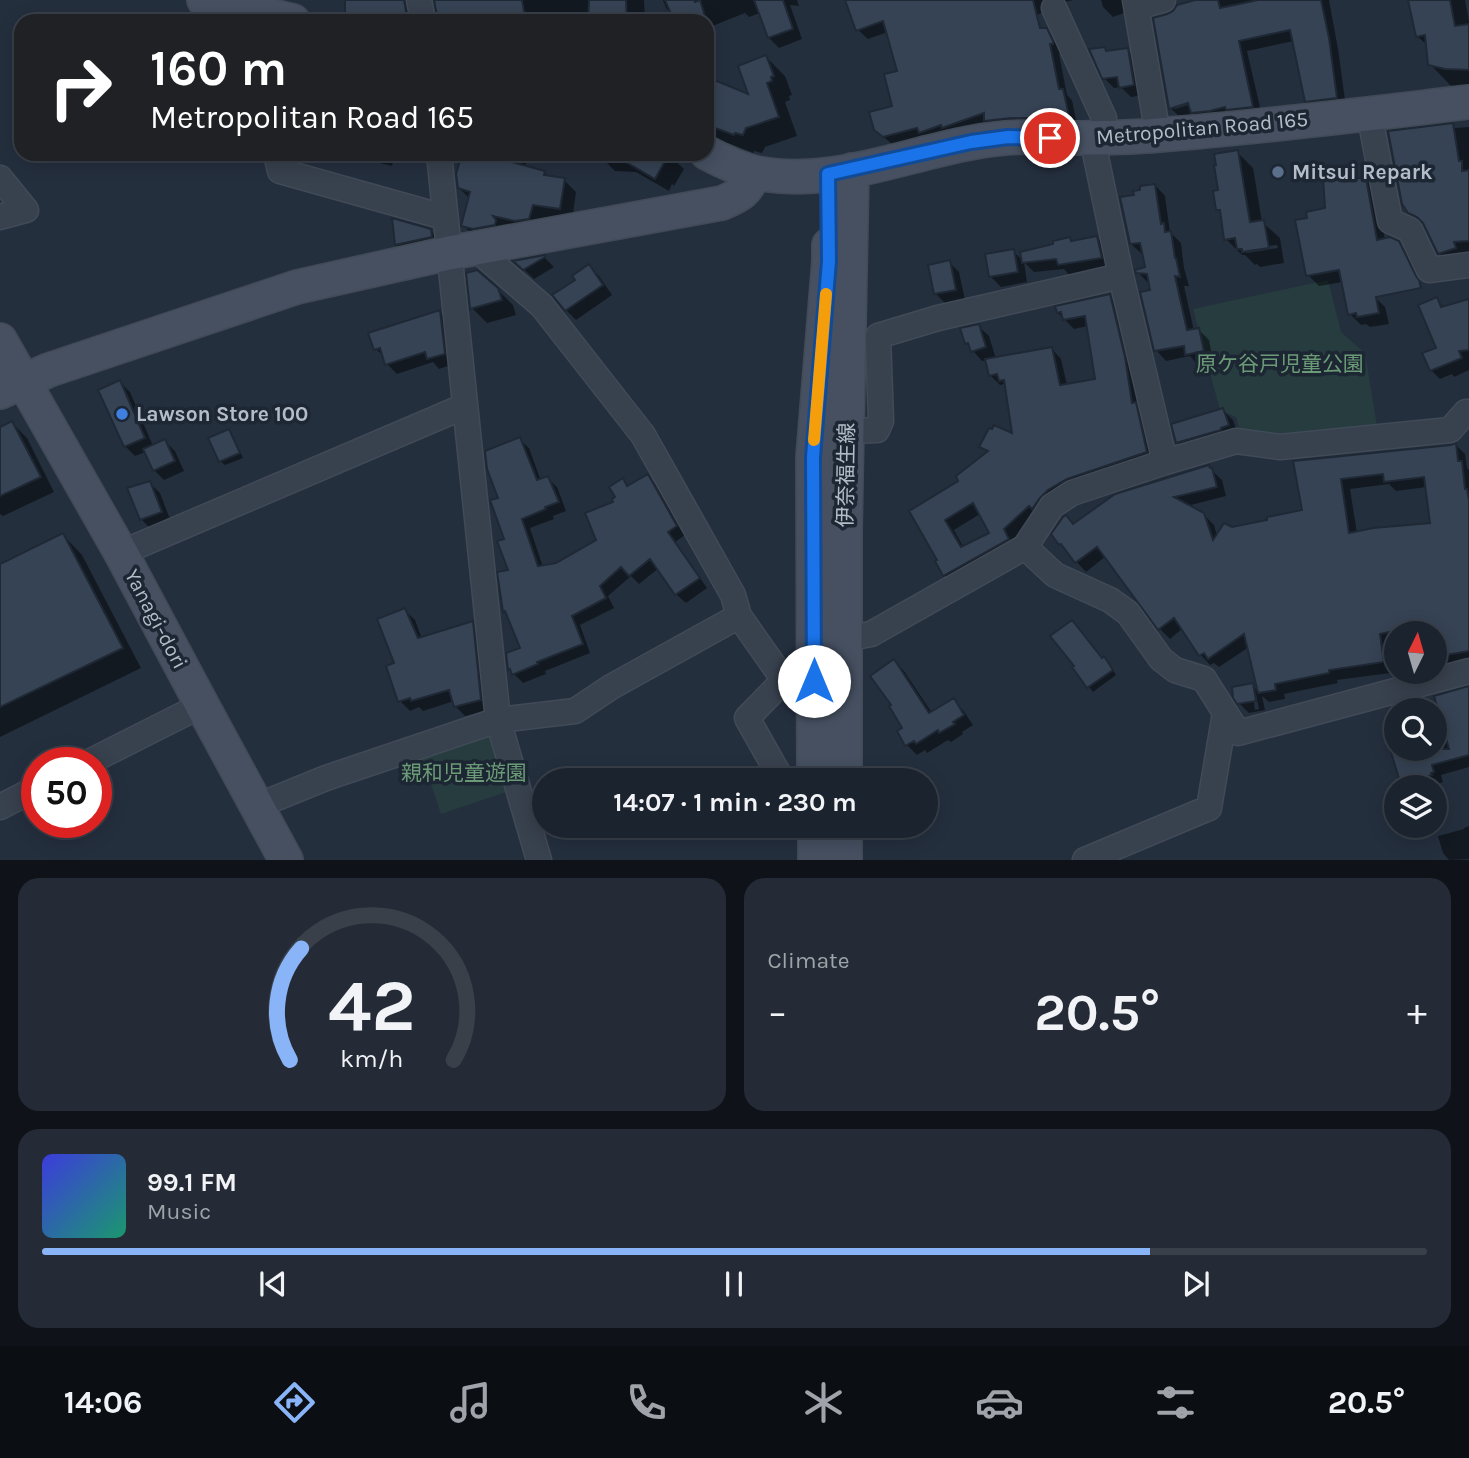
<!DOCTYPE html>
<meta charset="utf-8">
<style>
:root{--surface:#1b232e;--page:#242b36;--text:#f1f3f6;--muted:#a0a4aa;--line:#39404a;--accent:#8ab4f8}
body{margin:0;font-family:Karla,"Noto Sans JP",sans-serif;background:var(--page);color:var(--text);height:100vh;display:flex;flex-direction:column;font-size:26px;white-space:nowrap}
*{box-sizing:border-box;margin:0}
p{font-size:23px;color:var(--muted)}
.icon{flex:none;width:38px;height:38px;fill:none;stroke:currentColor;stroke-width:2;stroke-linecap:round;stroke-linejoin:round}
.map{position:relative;height:860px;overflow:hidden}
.details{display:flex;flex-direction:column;gap:18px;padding:18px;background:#0f1319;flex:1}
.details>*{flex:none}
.guide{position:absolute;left:14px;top:14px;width:700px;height:147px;border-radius:21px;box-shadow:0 4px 18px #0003,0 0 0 2px var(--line);background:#202124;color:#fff;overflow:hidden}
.needle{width:46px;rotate:5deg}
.buttons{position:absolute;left:1384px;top:621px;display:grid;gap:14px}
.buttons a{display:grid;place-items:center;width:63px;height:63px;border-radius:50%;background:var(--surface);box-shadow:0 4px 18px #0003,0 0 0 2px var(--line);font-size:35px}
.speed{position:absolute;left:21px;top:747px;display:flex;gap:14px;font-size:35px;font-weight:700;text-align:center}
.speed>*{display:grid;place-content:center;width:91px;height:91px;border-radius:50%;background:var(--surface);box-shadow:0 4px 18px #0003,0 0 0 2px var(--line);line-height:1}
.speed .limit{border:10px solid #d22;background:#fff;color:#111}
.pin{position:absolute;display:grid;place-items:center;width:60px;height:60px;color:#fff;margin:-30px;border:4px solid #fff;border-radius:50%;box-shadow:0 2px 7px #0007}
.me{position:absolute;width:77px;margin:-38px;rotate:0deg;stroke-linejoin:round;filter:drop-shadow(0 0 5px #0008)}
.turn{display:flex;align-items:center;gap:24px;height:147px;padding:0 21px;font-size:32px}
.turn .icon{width:91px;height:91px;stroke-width:2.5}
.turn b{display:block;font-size:49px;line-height:60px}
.big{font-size:52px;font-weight:700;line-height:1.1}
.details .card{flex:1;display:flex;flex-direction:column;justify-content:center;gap:10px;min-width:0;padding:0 24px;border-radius:21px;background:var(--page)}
.details .dial{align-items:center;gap:0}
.dial svg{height:182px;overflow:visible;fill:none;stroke:var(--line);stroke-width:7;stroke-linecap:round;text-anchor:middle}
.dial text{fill:var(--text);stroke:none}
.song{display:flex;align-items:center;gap:21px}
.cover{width:84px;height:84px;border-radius:10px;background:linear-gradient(135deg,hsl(240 70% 55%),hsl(160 70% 35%))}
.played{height:7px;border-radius:4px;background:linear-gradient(90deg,var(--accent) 80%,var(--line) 80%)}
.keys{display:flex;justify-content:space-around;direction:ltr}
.heat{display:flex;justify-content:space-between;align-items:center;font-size:38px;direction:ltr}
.details .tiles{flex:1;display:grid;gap:18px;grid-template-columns:1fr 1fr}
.card:last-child{grid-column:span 2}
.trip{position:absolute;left:532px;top:768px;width:406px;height:70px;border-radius:35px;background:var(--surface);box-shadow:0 4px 18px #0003,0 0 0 2px var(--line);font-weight:700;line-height:70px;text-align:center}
.dock{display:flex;height:112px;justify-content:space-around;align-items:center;background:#0b0e12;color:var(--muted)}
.dock .icon{width:49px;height:49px}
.dock .on{color:var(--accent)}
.dock b{font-size:32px;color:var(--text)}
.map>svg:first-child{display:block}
.green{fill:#263c3f}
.shadow{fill:#0007;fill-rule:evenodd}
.building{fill:#364354;stroke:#1f2835;stroke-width:2;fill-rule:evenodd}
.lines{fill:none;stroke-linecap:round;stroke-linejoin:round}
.street-casing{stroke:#414a57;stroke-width:27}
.secondary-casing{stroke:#414a57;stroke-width:36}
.street{stroke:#38414e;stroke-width:24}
.secondary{stroke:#465061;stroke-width:33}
.route-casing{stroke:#114b97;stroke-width:18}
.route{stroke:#1a73e8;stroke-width:12}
.slow{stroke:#f59e0b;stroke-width:12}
.service-dot{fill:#5c6f8a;stroke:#1d2633;stroke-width:2.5}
.shop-dot{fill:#3f7fe0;stroke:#1d2633;stroke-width:2.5}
.labels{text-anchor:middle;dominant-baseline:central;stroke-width:7;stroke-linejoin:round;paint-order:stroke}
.street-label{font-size:21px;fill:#b4bcc9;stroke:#1d2633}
.poi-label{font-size:21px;font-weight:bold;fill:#b4bcc9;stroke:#1d2633;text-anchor:start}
.park-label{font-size:21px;fill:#6b9a76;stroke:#1d2633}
</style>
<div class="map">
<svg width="1469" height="860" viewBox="0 0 1469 860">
<rect width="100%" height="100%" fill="#242f3e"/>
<path class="green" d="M1328,280l13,52 24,21 12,73 -110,14 -26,-6 -5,-17 -16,-7 -27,-101z
M490,734l16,58 -65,22 -20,-59z"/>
<path class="shadow" d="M346,0h59l9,9 2,12h-68z
M436,0h208l1,21h-206z
M663,0h134l2,6 -9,-1 12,34 -23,9 -10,-10 -9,-25 -11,4 -4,-4 -35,14 1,4 -4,2v-12h-31l-2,-5 -8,-8z
M854,0h220l-15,3 -7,6 -72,28 66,-8 10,10 6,14 -3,1 8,41 5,5 5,25 -183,21 -18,-16 18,-22 5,-35 -11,-41 -20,7 -10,-9z
M1101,0h33l-8,15 -2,-2 -11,4 -10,-10z
M1199,0h130l9,49 8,58 -30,4 -9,-10 -13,-60 -47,10 15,65 -60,6 -8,-9 -14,4 -10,-9zM1196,99l1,3 -22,7v-4z
M1410,0h55l4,21v67l-19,-3 -20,-21 -2,-18 -11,-10z
M1105,49l4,4 18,-3 10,10 6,35 -12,2 -10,-10 -7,1 -10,-10z
M766,57l19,19 7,19 -3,1 1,4 -5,2 12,34 -32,11 -3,6 -8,-2v2l-47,-18v-51l44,13z
M1452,125l3,3 14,-1v125l-6,1 3,6 -16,5 -11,-11 -13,-27 -5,-3 -12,-11z
M1237,152l16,16 9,54 18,16 4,25 -24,4 -3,-3 -2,1 -10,-10h-3l-16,-16 -4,-25 -4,-5 2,-17zM1277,245l1,3 -31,5 -3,-4z
M361,154h34l-3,12 -25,-6z
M456,154h73l-4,13 19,5 5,5 15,3 12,12 -4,29 -27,-4 -3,14 -66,7 -13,-13 7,-26 -11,-11 2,-24 -5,-4z
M602,154h65l17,15 -10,17 -2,-2 -3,7 -33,-19 -21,-1 -13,-13z
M1366,179l11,12 8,49 13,3 12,12 10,21 -45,16 1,6 9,9 4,17 -19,3 -4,-3 -5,1 -11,-11 -7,-32 -24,4 -11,-11 1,-56 18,-9z
M1155,185l10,11 5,36 11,11 3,25 5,18h-5l10,45 5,-1 10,10 4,21 -16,3 -7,-8 -24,5 -10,-11 -6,-67h-2l-11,-12 10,-3 -3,-14h-2l-11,-10 5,-48z
M430,230l10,11 -33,13 -10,-9z
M1097,238l10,10 4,19 -42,8 -5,-6 -30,3 -10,-10 3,20 -26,5 -10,-10 22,-26 11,11 45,-23 4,4z
M544,257l10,10 -20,12 -18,-17z
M949,262l10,10 6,28 -20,3 -10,-10z
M589,266l10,10 13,19 -36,25 -10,-10 11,-29z
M497,289l16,16 3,10 -29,8 -15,-15z
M1109,296l10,10 37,156 -116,53 -27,24 5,10 -64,36 -9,-10 -6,-14 -28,-50 50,-30 27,-28 -7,-7 33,-10 -7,-49 -3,-3 -4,1 -10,-10 -3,-15 -5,1 -16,-18 12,-17 11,10 7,23 56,-10 9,10 6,26 30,-5 -9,-54 -14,3 -16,-16zM980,514l11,20 -27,14 -10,-18z
M1436,299l9,9 24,-7v69l-15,7 -2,-3 -12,5 -9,-9 7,-21z
M440,312l9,10 5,42 -15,5 -6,-7 -36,12 -10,-10 -2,-6 -9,-9z
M120,382l10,10 23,54 12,-5 10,10 9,20 -20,9 -10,-10 -8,-18 -11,4 -10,-10z
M1223,410l10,10 5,15 -51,17 -10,-10z
M12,423l15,15 27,54 -51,24 -3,-2v-85z
M229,431l4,5 10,22 -18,7 -5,-4z
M519,439l10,9 12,33 7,-3 9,9 9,24 -13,5 1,3 -24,9 13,39 14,-2 41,-24 18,-39 6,-21 7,6 18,-11 9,9 29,50 -10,7 32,46 -21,15 -10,-9 -17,-26 -20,16 -8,-8 -23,20 6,12 -34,17 10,28 -45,18 1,3 -23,9 -14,-14 13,-20 -13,-33 -4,-5 5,-39 -10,-73z
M1456,445l9,9 2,14 2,2v198h-34v-34h-39v38h2l-61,8 1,3 -54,11 1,5 -16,3 -7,-6 3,14 -16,3 -10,-10 13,-18 7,7 -10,-45 -30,20 -5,-4 -4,2 -9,-10 -18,-27 -13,11 -10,-10 -54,-73 -20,16 -26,-28 15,-18 133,-59 14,13 4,16 -39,10 16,8 11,11 3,11 15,-7 72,-17 -9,-49zM1389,484l7,7 31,-4 5,38 -75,8 -7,-44zM1253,694h3l3,15 -4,1z
M150,483l10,10 11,29 -20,7 -10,-10z
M63,535l19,20 59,113 -141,69v-171z
M405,610l10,10 7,19 50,-16 10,9 8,78 -25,6 -10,-10 -1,-5 -31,10 -4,-4 -9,4 -10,-10 -3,-37z
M1102,660l6,3 8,12 -23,17 -19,-24z
M894,661l10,10 28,42 21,-13 10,10 10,15 -11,7 1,2 -12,8 -3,-2 -21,13 -2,-3 -8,5 -10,-10z
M1469,688v79l-28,8 2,7 -3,1v2l-8,3h-26l-4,-4 -16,-47 10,-3v15h39v-28l7,-2z
M1469,826v33l-20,1 -6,-7 -5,-17 26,-7v-1z"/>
<path class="building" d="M345,0h59l3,17h-15v4l-47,-1z
M434,0h88l4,21h-88z
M589,0h37l1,21h-39z
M665,0h29l1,2 5,-2 5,16 -4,1 2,4h-29z
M754,0h29l10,29 -25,9z
M845,0h188l7,28h7l6,13v3h-3l9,45h4l6,27 -17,3 -1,-5 -17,4h-23l-27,3v-8l-42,15 -1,-3 -22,8 -2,-5 -34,9 -9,-7 -5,-18 23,-6 -8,-32 13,-3 -14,-50 -27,10z
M1195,0h23l2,8 38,-8h63l8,38 8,60 -32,4 -15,-72 -51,11 14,66 -27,3 -1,-3 -15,4 -19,2 -3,-10 -19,6 -16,-91 14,-4 6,-3 4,-6z
M1408,0h42l5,26 14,-2v46l-24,-1 -17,-4 -3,-30 -9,2z
M1105,47l1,4 22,-3 6,37 -15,3 -2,-11 -15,2 -13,-30z
M766,55l8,21 -3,1 1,4 -5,2 12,34 -33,11 -3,7 -8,-2 -1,2 -27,-10v-48l41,17 -10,-28z
M1453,123l6,38h3v10l7,-1v71l-15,1 2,6 -18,6 -15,-31 -6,-6 -9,-4 -6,-9 -14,-73z
M1238,150l12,72 14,-2 5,28 -27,4v-3h-5l-2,-11 -11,2 -4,-30h-4l-3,-19 5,-1 -4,-25h2l-2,-11z
M462,154h52l-2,8 33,9 -1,4 21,3 -5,31 -27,-4 -4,14 -14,2 -22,-5 3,4 -1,5 -22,4 -12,-3 9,-34 -12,-4 -2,-14z
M612,154h57l-14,25z
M1353,176v2h13l11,62 13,-3 9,4 17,35 3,4 2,8 -45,9 3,16 -22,4 -1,-4 -8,2 -9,-45 -33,6 -11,-56 12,-2 -1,-6 19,-4 -2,-30z
M1155,184l6,40 3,-1 1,9 6,-1 4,27h1l4,19 -5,-1 12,54 12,-2 5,23 -19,4 -1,-9 -30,5 -14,-59 10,-2 -3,-16 -11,-1 -1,-3 10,-3 -3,-15 -2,-9 -10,1 -10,-47 14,-2 -1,-4 7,-1v-4z
M392,218l39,11 1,8 -37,8z
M1097,236l5,22 -44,7 -2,-6 -34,4 -2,-11 33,-8v-3l17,-4 1,4z
M1014,249l4,23 -29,5 -4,-23z
M545,255v2l-22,13 -10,-9z
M950,260l6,30 -22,4 -6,-29z
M589,264l14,21 -38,26 -13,-16 23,-15 -3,-4z
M477,270l21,18 4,12 -32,9 -4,-36z
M1110,294l15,63 7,46 4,-1 11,50 -80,27 -19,11 -8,8 -8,11 -3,-3 -25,23 5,10 -66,37 -8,-15 2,-1 -28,-49 49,-30 -2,-5 32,-25 -9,-4 10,-19 3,1 2,-4 18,8 -8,-53 -5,1 -2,-7 -8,2 -4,-17 67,-12 8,38 35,-6 -10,-63 -22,4 -2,-8 -4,1 -2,-7zM973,503l16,30 -28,14 -16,-27z
M1437,297l4,10 28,-8v51l-10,1 3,7 -32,13 -8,-18 14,-5 -18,-43z
M440,310l5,44 -18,5 -2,-7 -40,13 -5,-17 -6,2 -6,-17z
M979,324l7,23 -15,5 -3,-9 -3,1 -5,-16z
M120,380l25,58 -21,9 -26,-57z
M1223,408l6,17 -8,3v2l-45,13 -5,-19z
M12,421l29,56 -41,19v-69z
M229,429l11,24 -21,9 -11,-24z
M520,437l17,43 11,-4 11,26 -14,5 1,2 -24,10 16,47 18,-3 40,-23 -11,-27 28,-11 -1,-3 3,-2 -6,-10 14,-9 4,8 21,-12 29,52 -9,6 32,46 -25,17 -25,-36 -21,17 -8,-9 -21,19 6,12 -34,18 11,28 -46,18 1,2 -26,11 -2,-6 -2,1 -2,-17 14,-5 -15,-37 -2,1 -6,-40 11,-2 -11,-29 7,-2 -14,-39 8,-2 -11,-29 -2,-18z
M165,439l10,22 -22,10 -10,-22z
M1456,443l2,18h4l3,28h2l2,11v151l-34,6v-23h-13l-1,-9 -41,9 4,28 -55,8v3l-54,11 1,6 -18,3 -14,-59 -36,25 -4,-6 -5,3 -25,-38 -16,12 -61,-83 -22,16 -14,-19 -2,1 -8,-11 12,-17 3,-2 7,9 42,-30 94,-29 1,3h2l5,19 -43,10 30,16 9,27 11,-17 8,4 35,-7v-3l35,-7 -9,-49 158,-16zM1383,474l1,8 40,-5 6,46 -57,5 -24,5 -8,-54z
M150,481l12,31 -22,8 -13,-32z
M63,533l60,115 -123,59v-143z
M405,608l13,30 55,-17 8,79 -27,7 -5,-17 -38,11 -1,-3 -12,4 -12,-36 8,-3 -17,-44z
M1072,620l30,38 2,-2 9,14 -26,18 -15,-21 2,-1 -24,-30z
M894,659l35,54 25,-15 10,17 -11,7 2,2 -16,9 -1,-3 -22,14 -2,-3 -9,5 -8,-15 5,-3 -13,-22 2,-1 -21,-29z
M1253,683l3,18 -19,3 -4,-6 -1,-11z
M1469,686v69l-37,10 2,7 -3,1 1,2 -31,10 -11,-36h59l-15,-53z"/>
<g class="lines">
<g class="street-casing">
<path id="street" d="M419,0l4,21
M1135,0l23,135
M1137,7l26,-7
M1054,8l50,110 -1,20
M1369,113l21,108 20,9 19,40 40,-5
M1092,138l29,138 44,186
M276,154l4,17 164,46
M439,154l59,566 41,140
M0,178l26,32 -26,7
M475,248l67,58 101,129 90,160 6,21 45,64
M847,431l30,-1 4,-9 -3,-85 60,-18 183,-42
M1025,547l30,28 55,25 18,13 33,46 14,11 29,9 34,54 231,-62
M121,553l344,-147
M845,639l26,-5 154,-87 27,-41 20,-13 93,-31 71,-21 44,6 170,-17 16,-18h3
M87,763l115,-58
M782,780l-35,-62 37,-38h15
M257,806l69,-28 172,-58 77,-9 36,-24 128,-71
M0,807l37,-19
M1085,860l124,-52 16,-95"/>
</g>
<g class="secondary-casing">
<path id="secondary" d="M204,0l89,21
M707,153c15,8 32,16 49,20 84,17 166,-28 249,-35 19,-2 39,0 59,0 31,0 63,0 95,-3 103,-8 207,-21 310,-33
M0,340l121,213 81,152 84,155
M0,392l49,-22 248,-83 152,-34 273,-50c19,-8 24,-11 33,-30
M814,780l-1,-323 16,-196v-16
M845,780v-250l7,-360
M815,826v34
M845,826v34"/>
</g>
<use href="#street" class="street"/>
<use href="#secondary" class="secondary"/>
</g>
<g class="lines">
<g class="route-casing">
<path id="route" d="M814,681l-1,-224 16,-196 -1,-87 143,-32 37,-5 42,1"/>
</g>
<use href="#route" class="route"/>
<path class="slow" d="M814,440l12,-146"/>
</g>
<circle class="service-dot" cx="1278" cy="172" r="7"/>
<circle class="shop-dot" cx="122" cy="414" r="7"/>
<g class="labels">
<g class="street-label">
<text transform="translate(1202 128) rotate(-5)">Metropolitan Road 165</text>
<text transform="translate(846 475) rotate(-89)">伊奈福生線</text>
<text transform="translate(156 619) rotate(62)">Yanagi-dori</text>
</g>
<g class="poi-label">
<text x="1292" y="172">Mitsui Repark</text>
<text x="136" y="414">Lawson Store 100</text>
</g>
<g class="park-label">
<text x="1280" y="364">原ケ谷戸児童公園</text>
<text x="464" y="773">親和児童遊園</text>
</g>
</g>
</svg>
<div class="buttons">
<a><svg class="needle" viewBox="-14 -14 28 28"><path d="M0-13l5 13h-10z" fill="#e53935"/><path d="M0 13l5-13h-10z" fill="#a0a4aa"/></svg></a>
<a><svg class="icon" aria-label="search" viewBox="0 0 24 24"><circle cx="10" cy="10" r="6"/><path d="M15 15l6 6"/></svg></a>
<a><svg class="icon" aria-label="layers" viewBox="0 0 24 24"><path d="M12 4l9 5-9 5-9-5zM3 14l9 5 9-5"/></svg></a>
</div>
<div class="speed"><div class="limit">50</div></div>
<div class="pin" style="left:1050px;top:138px;background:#d93025"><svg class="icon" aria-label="arrive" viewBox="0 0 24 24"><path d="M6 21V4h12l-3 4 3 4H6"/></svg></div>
<svg class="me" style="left:814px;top:681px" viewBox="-20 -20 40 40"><circle r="19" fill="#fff"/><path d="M0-13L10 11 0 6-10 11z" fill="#1a73e8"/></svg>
<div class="trip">14:07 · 1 min · 230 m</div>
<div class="guide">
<div class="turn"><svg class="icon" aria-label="right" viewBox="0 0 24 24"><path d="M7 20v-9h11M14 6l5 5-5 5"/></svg><div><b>160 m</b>Metropolitan Road 165</div></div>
</div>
</div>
<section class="details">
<div class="tiles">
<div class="card dial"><svg viewBox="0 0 100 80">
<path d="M14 69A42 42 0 1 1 86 69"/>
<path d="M14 69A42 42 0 0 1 19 20" stroke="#8ab4f8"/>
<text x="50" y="56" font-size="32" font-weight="700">42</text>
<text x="50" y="72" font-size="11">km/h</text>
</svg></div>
<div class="card"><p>Climate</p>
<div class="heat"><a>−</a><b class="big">20.5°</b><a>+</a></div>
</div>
<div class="card">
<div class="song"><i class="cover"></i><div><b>99.1 FM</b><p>Music</p></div></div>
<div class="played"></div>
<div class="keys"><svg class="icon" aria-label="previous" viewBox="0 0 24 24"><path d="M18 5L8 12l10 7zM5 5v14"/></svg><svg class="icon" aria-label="pause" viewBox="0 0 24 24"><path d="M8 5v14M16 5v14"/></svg><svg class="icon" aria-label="next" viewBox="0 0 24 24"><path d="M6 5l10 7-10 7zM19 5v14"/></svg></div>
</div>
</div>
</section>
<nav class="dock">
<b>14:06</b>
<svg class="icon on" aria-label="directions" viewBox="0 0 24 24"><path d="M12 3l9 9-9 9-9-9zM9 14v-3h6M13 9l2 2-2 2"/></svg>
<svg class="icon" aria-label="music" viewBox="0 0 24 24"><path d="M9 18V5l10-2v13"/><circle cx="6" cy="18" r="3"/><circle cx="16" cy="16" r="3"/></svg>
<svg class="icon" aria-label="phone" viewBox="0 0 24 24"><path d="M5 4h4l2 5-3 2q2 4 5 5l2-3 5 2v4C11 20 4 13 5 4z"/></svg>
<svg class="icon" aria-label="climate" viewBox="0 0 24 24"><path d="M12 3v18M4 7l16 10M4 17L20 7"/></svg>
<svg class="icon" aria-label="car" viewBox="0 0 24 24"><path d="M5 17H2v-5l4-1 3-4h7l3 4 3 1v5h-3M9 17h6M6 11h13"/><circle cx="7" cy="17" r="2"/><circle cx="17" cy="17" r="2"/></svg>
<svg class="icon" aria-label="filters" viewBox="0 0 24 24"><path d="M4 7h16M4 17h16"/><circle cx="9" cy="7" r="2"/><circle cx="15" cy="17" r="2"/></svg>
<b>20.5°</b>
</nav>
